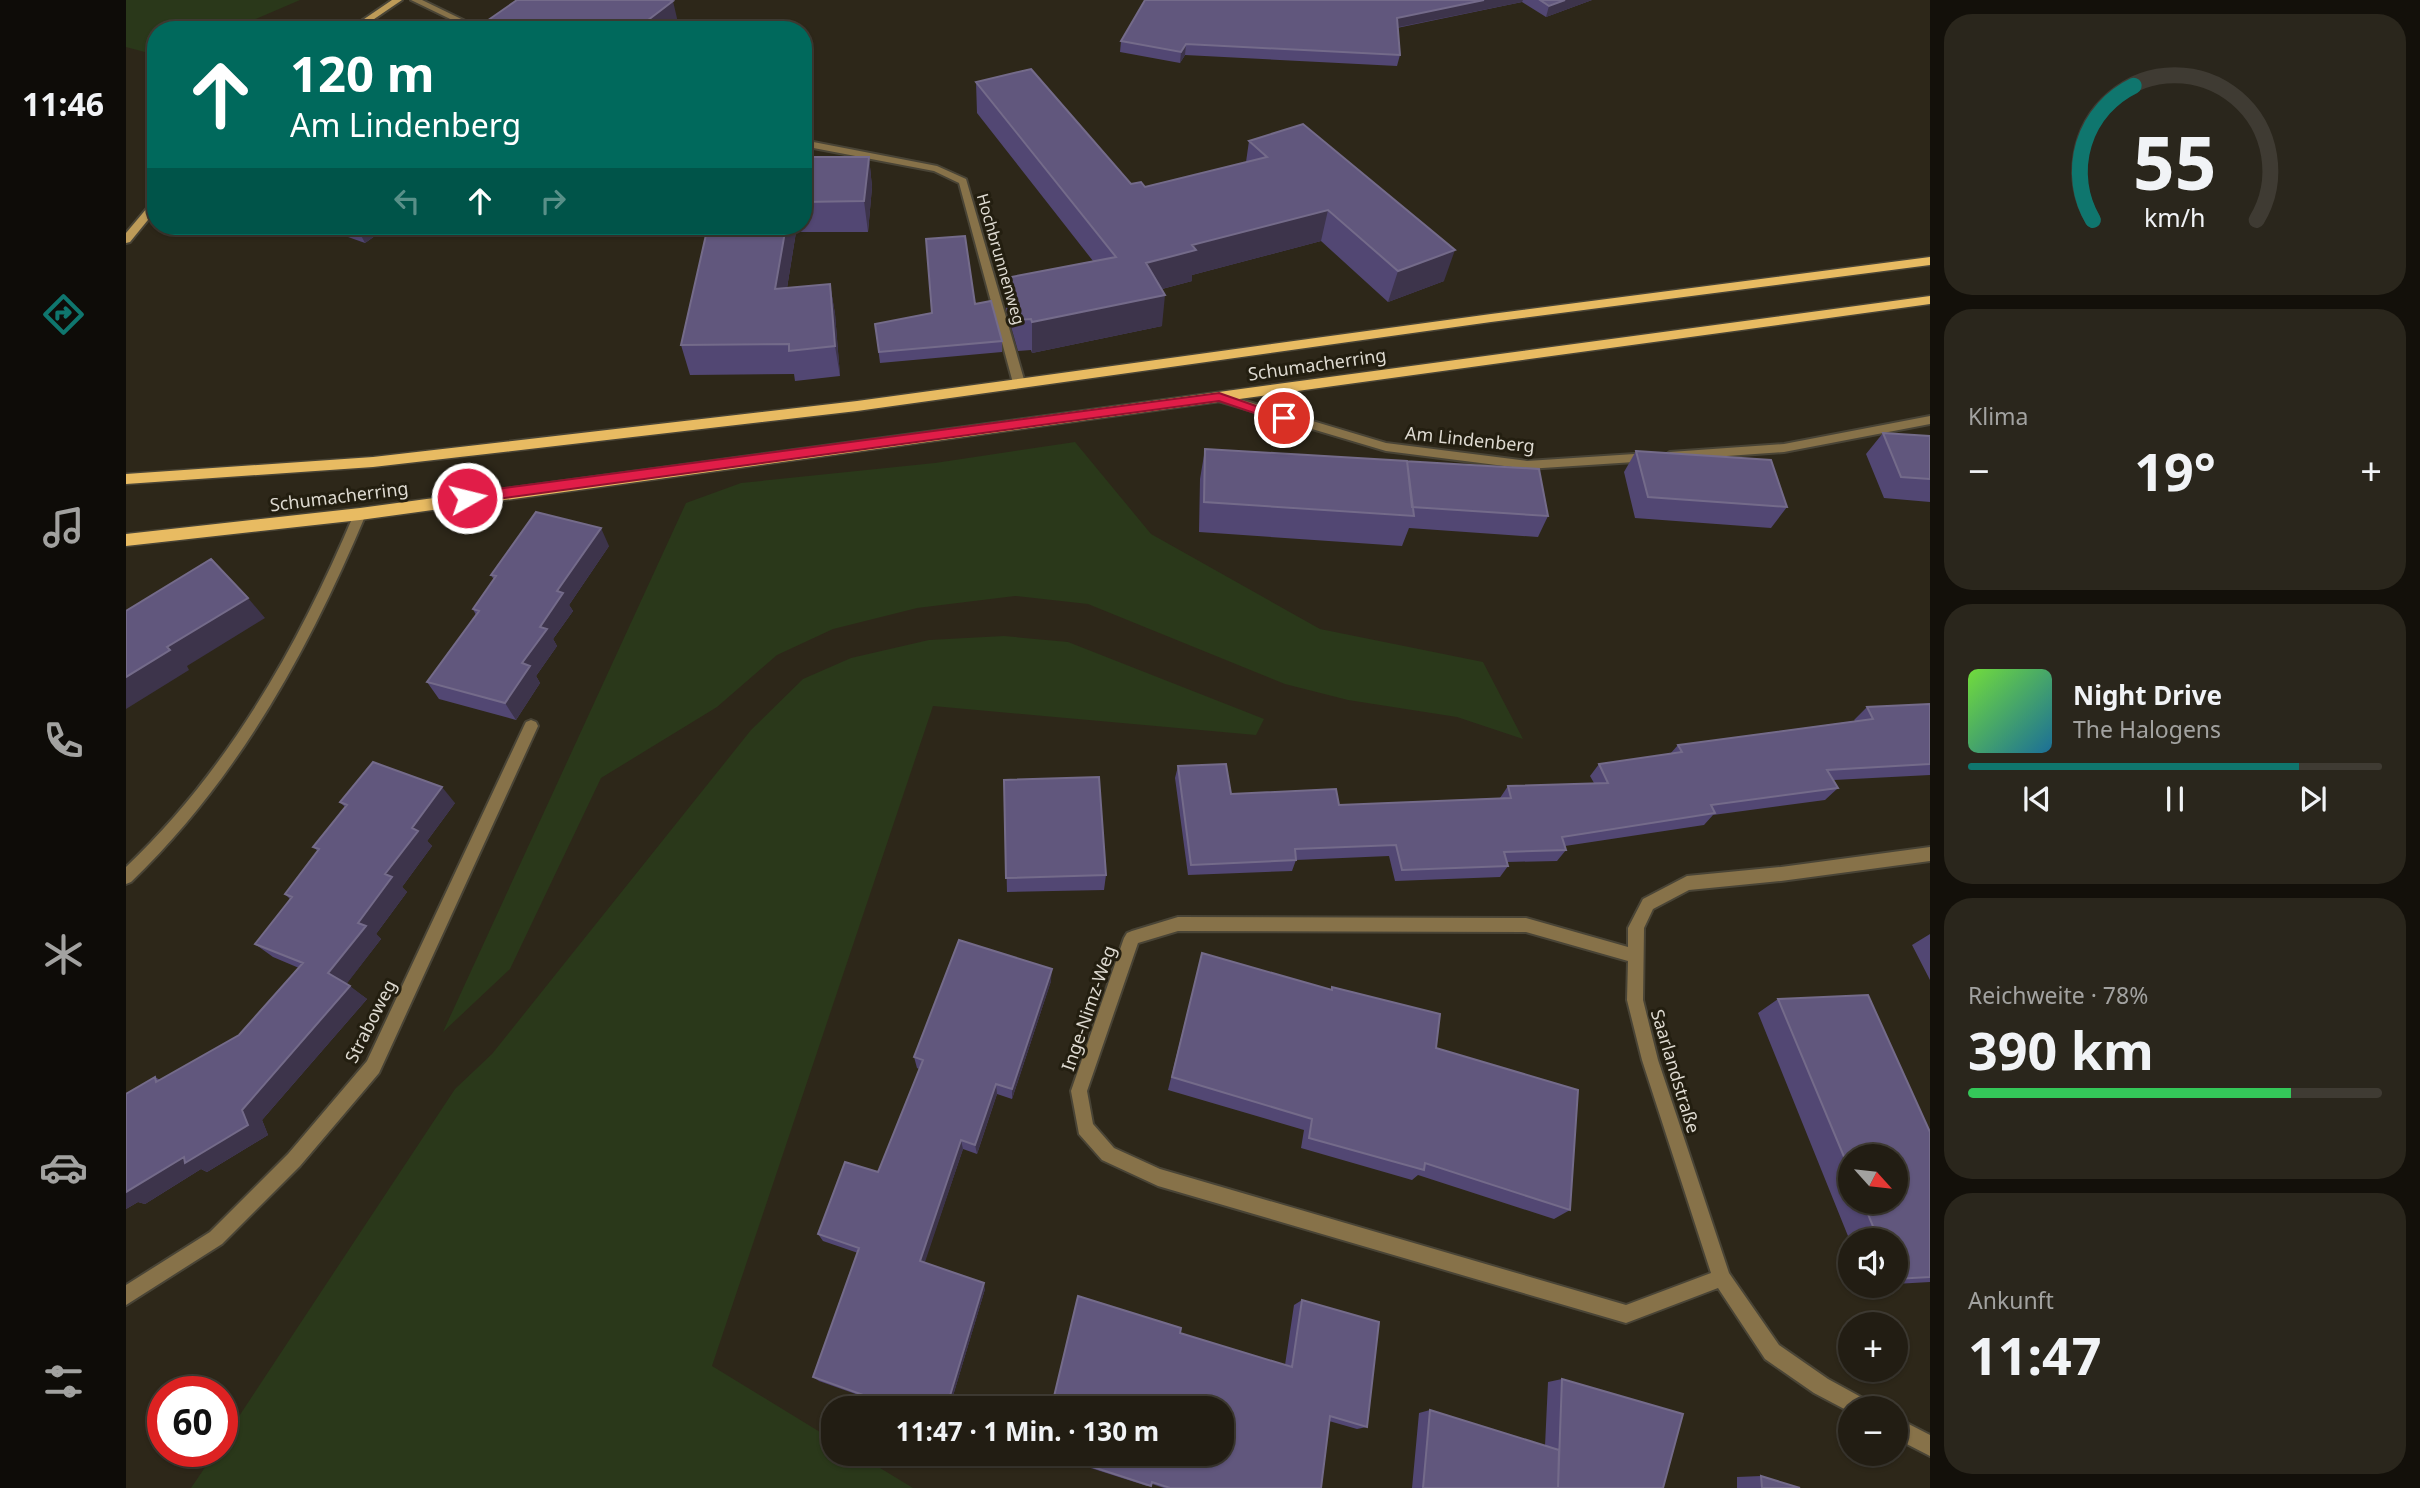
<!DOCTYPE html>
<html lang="de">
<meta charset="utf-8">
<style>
:root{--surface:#221d13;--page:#2a261c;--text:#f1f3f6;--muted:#a2a2a0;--line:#3f3b33;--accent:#0f766e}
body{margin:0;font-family:"Noto Sans",sans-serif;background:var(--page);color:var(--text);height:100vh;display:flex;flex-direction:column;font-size:26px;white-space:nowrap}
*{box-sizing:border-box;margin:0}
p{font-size:23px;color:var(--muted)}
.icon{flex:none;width:38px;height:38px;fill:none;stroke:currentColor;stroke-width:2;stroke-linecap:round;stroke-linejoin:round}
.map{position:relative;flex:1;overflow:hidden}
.side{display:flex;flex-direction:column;gap:14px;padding:14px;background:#13100a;width:490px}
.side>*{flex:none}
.top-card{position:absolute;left:21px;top:21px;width:665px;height:214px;border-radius:28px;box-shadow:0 2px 5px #0004,0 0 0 2px var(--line);background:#00695c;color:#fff;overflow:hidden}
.needle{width:46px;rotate:117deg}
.tools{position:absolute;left:1712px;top:1144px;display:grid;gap:14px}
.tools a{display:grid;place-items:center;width:70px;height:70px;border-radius:50%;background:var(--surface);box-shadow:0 2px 5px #0004,0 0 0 2px var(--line);font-size:35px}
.speed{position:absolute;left:21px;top:1376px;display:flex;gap:14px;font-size:35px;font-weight:700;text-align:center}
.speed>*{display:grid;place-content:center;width:91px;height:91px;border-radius:50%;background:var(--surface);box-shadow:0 2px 5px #0004,0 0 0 2px var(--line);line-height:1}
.speed .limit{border:10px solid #d22;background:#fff;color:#111}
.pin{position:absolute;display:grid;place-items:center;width:60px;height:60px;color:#fff;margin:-30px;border:4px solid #fff;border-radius:50%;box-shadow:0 2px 7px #0007}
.me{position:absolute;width:77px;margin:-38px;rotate:82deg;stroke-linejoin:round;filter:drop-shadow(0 0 5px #0008)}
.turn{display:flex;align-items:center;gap:24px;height:147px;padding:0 28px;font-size:32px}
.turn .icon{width:91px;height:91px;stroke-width:2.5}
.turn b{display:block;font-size:49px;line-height:60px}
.lanes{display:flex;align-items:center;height:66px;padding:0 28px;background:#0003;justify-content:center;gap:35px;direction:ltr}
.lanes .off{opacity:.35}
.big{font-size:52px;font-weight:700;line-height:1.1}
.side .card{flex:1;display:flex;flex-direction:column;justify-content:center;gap:10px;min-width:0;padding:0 24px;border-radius:28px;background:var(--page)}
.side .dial{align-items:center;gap:0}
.dial svg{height:182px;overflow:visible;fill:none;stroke:var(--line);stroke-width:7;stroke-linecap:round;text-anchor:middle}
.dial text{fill:var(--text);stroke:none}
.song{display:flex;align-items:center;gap:21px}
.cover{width:84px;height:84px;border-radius:10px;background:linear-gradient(135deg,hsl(100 70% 55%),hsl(200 70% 35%))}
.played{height:7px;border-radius:4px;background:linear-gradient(90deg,var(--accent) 80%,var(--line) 80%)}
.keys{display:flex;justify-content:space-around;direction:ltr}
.heat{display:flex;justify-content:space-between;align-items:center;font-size:38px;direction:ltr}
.charge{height:10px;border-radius:5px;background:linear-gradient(90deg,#34c759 78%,var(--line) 0)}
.trip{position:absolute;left:695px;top:1396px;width:413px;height:70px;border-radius:28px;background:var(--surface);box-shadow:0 2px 5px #0004,0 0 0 2px var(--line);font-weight:700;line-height:70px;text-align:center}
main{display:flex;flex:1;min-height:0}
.tab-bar{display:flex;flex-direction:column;width:126px;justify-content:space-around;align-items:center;background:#0e0c08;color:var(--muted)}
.tab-bar .icon{width:49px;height:49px}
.tab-bar .current{color:var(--accent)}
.tab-bar b{font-size:32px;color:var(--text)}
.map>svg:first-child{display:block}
.green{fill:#2a381a}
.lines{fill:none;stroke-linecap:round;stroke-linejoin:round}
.street-casing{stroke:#494436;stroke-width:4}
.secondary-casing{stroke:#494436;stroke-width:4}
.primary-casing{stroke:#494436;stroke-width:3}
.street{fill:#877249;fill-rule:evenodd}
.secondary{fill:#bd9b58;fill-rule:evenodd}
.primary{fill:#e8bb62;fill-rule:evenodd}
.wall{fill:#524773;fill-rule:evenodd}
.shaded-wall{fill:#3d344b}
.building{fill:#61577d;stroke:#746b8a;stroke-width:2}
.route{fill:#e11d48;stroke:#92132f;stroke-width:2}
.labels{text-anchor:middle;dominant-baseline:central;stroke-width:6;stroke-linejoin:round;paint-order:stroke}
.far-street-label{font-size:16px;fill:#dedad1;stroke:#231e10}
.street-label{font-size:18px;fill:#dedad1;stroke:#231e10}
</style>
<main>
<nav class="tab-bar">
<b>11:46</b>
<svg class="icon current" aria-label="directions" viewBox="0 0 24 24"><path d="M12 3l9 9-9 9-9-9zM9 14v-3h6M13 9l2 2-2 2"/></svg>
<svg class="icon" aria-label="music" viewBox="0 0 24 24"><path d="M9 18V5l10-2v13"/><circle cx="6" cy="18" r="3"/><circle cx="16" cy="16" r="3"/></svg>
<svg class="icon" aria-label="phone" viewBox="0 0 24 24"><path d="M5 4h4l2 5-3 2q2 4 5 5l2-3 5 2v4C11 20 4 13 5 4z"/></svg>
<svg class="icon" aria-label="climate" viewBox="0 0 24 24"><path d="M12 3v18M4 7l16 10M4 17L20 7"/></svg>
<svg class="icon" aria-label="car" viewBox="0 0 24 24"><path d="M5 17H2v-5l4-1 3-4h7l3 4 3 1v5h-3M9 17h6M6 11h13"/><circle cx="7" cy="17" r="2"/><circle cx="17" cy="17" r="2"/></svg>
<svg class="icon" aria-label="filters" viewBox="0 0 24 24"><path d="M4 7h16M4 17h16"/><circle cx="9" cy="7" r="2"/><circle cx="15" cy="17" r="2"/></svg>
</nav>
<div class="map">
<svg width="1804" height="1488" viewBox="0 0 1804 1488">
<rect width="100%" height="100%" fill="#2d2719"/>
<path class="green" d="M0,0h174l-70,30h-74v25l-30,-8z
M949,442l76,92 169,95 163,33 40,77 -66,-22 -109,-17 -63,-16 -197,-80 -73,-8 -98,12 -84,21 -56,26 -60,52 -116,71 -91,191 -67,63 243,-529 55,-20 194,-20z
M878,636l64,6 196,77 -8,16 -323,-29 -221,660 121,74v14h24l56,34h-722l25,-37h6v-9l233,-353 37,-35 259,-324 52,-51 48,-21 78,-18z"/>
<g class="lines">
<g class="street-casing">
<path id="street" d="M285,0h11l62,30h-11z
M677,140l134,26 29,13 59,204 -2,3 -4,1 -6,-4 -54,-200 -25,-12 -131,-25z
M1093,393l167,50 141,18 123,-8 6,4 -6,4 -123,8 -141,-18 -171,-51v-6z
M1804,416v8l-146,28 -114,8 -6,-4 6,-4 114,-8z
M234,510l6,4c-57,136 -128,265 -235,368l-5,2v-17c103,-98 173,-223 228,-353z
M405,720l5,2 2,4 -159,347 -79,93 -78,78 -96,61v-20l84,-53 78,-78 79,-93 157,-335 2,-4z
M1804,847v14l-149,20 -92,9 -36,19 -9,19 -1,72 15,60 71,213 50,72 49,34 42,23 2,7h-22v3l-36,-19 -49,-34 -47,-71 -92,35 -468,-137 -56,-26 -23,-26 -8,-43 53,-153 3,-5 5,-2 46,-14 348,1 102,29v-19l15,-29 44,-23 94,-9zM1052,931l348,1 102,29 -1,39 15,60 69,213 -85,32 -466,-136 -46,-21 -21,-24 -6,-33 51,-148z
M1769,1417l35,18v21l-35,-18z"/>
</g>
<g class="secondary-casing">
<path id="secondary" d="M266,0h10l-44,30h-10z
M30,200v10l-26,32 -4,1v-10l27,-32z"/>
</g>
<g class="primary-casing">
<path id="primary" d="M1804,257v8l-439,57 -634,89 -484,56 -247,17v-10l247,-17 484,-56 634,-87z
M1804,296v8l-1570,216 -234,26v-12l234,-26z"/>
</g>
<use href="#street" class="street"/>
<use href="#secondary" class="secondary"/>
<use href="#primary" class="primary"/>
</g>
<path class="wall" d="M391,0l162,27 -4,3h-201z
M1019,0h447l-46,17 -24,-15 -125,26 3,27 -3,11 -212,-11 -5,8 -60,-11 1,-11z
M850,82l155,102 14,3 101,-25 3,-21 195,140 -56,21 -67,-61 -129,34v6l-30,8v37l-130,27 -1,-3 -13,1 -12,-42v-31l87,-17 -116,-148z
M677,157h66l3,30 -4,45h-72l-9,56 43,-4 5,30 5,62 -45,5 -1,-7 -104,1 -9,-30 26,-112 -61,1 -3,-8h160z
M191,226h72l-24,17z
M849,304l27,37v11l-122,11 -5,-39z
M1757,433l47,3v66l-46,-4 -18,-44z
M1079,449l343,67 -10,21 -129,-9 -7,18 -203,-14 1,-53z
M1510,451l151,56 -16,21 -136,-10 -11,-46z
M483,546l-40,59 4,6 -20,28 4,7 -21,30 4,7 -24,37 -77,-21 -12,-17 49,-67 -3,-6 21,-29 -3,-5z
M1804,704v71l-96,5 4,8 -13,12 -112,15 -9,10 -139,21 1,4 -9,11 -50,1 1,4 -8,11 -105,4 -6,-25 -93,4 -4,11 -104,4 -13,-97 3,-12 53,28 108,11 161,-7 8,-12 86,-3 -4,-7 9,-12 71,-10 8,-9 177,-24 -1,-1 13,-13z
M878,780l102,95 -2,15 -97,2z
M214,802l115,1 -28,38 5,5 -30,41 5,5 -31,42 5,5 -35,45 21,15 -105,121 6,15 -61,37 -6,-3 -56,35 -7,-2 -12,7v-115l29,-17 5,3 79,-45 60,-67 -26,-11 -18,-13 35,-45 -5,-5 33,-43 -5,-4 32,-40z
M1804,934v46l-18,-35z
M1076,953l128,37 2,-3 104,61 134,162 -16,9 -136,-44 -6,5 -111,-32 3,-18 -136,-40z
M925,981l-39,118 -15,-5 -20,60 -14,-5 -39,114 61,26 -36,120h-51l-79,-28 -6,-4 45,-124 -35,-12 -5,-7 60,-62 41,-103 -2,-1 -3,-11z
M1652,999l152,133v150l-35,2v-43h-45l-92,-228zM1724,1157l45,45h-45z
M1176,1300l65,127 -10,2 -28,-8 -8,67h-157l-12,-4 -1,2h-4l-100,-32h175l-171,-45 129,-76 105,32 9,-60z
M1436,1379l101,109h-251l7,-75 11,-3 115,36 3,-64z
M1635,1476l39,12h-63v-11z"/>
<path class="shaded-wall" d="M1358,0h39l-1,2 -128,26 3,-10z
M1439,0h27l-46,17 3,-11z
M547,1l6,26 -4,3h-40z
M439,23l2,7h-12z
M1060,44l-1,11 -5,8 1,-11z
M743,157l3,30 -4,45 -4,-31z
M1202,210l-7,31 -129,34v6l-49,13 3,-31 46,-18z
M230,226h33l-24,17z
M660,226h9l1,6 -14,87 -7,-30z
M1329,250l-11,31 -56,21 10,-31z
M704,284l5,30 5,62 -5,-30z
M1039,295l-3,31 -130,27v-31z
M475,528l8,18 -40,59 4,6 -20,28 4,7 -21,30 4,7 -24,37 -11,-17 17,-40 35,-72z
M122,598l17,20 -78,48 2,4 -63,39v-32l41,-30z
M316,787l13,16 -28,38 5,5 -30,41 5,5 -31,42 5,5 -36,47 -17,-13 84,-145z
M926,969l-1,12 -39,118v-10z
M224,986l17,13 -105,121 6,15 -61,37 -6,-3 -56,35 -7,-2 -12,7v-17l116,-82z
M870,1084l1,10 -20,60 -2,-9z
M835,1140l2,9 -40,119 -3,-7z
M858,1283l1,6 -36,120h-3z"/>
<path class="building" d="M391,0h152l4,1 -38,29h-44l-26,-7 -10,7h-81z
M1019,0h339l-87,18 3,37 -214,-11 -5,8 -60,-11z
M1414,0h25l-16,6z
M905,69l100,115 10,-2 4,5 122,-30 -18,-16 54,-17 152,126 -57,21 -70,-61 -136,35 4,5 -50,13 19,32 -133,27 -1,-3 -13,1 -12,-42 110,-21 -140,-175z
M677,157h66l-5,44 -61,1z
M582,226h78l-11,63 55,-5 5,62 -46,5v-7l-108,1z
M839,236l10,68 16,-3 11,40 -123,11 -4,-28 57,-11 -6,-74z
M1757,433l47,3v43l-29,-2z
M1079,449l202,12 7,55 -210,-14z
M1510,451l135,9 16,47 -139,-10z
M1277,461l136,8 9,47 -136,-9 -5,-46z
M410,512l65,16 -44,63 6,2 -23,34 7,2 -25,34 8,3 -25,37 -78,-21 52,-71 -6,-2 23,-33 -5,-1z
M85,559l37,39 -81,49 3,3 -44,27v-66z
M1804,704v60l-103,6 11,18 -127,17 4,8 -153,24 4,13 -62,2 4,14 -106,4 -6,-25 -101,4 1,11 -105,5 -13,-99 48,-2 5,30 105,-5 3,16 172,-7 -3,-12 100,-3 -9,-19 83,-12 -4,-7 195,-26 -6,-12z
M247,762l69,25 -30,41 6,3 -33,43 7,3 -34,46 8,3 -38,47 22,13 -108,124 6,15 -63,38 -1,-6 -58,35v-98l29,-17 1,5 83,-47 64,-72 -48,-19 37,-47 -7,-3 34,-45 -6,-2 34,-42 -7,-3z
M973,777l7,98 -100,3 -2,-98z
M833,940l93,29 -40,120 -16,-5 -21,61 -14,-5 -41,121 64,22 -38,126h-44l-89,-32 46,-129 -41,-14 27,-72 33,10 45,-112 -9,-3z
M1076,953l130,37v-3l108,27 -4,34 142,42 -8,120 -145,-47 -1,7 -115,-32 3,-19 -140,-42z
M1742,995l62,137v145l-35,2v-38h-16l-16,-39h32v-45h-45v14l-72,-172z
M952,1296l103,32 -1,5 112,34 10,-67 77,22 -12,105 -37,-11 -9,72h-151l-18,-6 -1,4 -98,-32h169v-45h-171z
M1436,1379l121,35 -20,74h-105z
M1304,1410l129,40 -1,38h-135z
M1635,1476l39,12h-38z"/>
<path class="route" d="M1093,393l71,25 -6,5 -65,-22 -752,102 -6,-5 6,-5z"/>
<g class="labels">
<g class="far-street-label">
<text transform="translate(875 259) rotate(74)">Hochbrunnenweg</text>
</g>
<g class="street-label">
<text transform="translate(1191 364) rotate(-8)">Schumacherring</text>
<text transform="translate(1344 439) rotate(6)">Am Lindenberg</text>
<text transform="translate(213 496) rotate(-7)">Schumacherring</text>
<text transform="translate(962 1008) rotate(-71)">Inge-Nimz-Weg</text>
<text transform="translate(244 1021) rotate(-63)">Straboweg</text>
<text transform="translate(1550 1071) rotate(73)">Saarlandstraße</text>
</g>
</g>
</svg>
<div class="tools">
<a><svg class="needle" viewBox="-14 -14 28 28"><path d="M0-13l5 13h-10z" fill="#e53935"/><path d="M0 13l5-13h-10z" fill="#a2a2a0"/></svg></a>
<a><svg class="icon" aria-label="sound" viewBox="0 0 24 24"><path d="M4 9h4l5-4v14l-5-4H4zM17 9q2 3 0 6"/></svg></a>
<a>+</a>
<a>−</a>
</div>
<div class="speed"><div class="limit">60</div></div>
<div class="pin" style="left:1158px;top:418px;background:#d93025"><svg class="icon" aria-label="arrive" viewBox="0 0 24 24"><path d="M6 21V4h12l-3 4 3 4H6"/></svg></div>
<svg class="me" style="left:341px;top:498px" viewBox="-20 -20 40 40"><circle r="17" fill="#e11d48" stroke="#fff" stroke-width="3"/><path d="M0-11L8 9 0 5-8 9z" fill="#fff"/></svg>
<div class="trip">11:47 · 1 Min. · 130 m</div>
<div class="top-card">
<div class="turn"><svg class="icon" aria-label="ahead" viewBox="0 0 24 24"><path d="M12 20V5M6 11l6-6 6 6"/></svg><div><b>120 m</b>Am Lindenberg</div></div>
<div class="lanes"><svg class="icon off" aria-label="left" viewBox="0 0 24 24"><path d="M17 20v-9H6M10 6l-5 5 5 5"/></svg><svg class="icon" aria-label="ahead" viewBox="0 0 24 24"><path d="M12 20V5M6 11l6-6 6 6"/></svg><svg class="icon off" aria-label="right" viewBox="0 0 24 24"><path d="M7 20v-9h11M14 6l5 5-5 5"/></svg></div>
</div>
</div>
<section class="side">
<div class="card dial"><svg viewBox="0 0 100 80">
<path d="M14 69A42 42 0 1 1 86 69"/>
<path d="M14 69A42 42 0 0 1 32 10" stroke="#0f766e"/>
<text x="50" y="56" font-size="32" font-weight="700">55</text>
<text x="50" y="72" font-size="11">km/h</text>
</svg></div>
<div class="card"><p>Klima</p>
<div class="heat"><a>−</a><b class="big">19°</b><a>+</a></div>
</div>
<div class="card">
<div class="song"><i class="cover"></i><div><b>Night Drive</b><p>The Halogens</p></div></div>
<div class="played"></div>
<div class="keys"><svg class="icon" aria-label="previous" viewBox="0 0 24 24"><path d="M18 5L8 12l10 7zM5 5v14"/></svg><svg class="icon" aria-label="pause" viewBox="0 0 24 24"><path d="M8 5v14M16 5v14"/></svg><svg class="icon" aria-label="next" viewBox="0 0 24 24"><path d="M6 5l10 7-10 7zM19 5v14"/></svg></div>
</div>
<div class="card"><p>Reichweite · 78%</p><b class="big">390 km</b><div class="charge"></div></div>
<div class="card"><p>Ankunft</p><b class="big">11:47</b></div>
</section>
</main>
